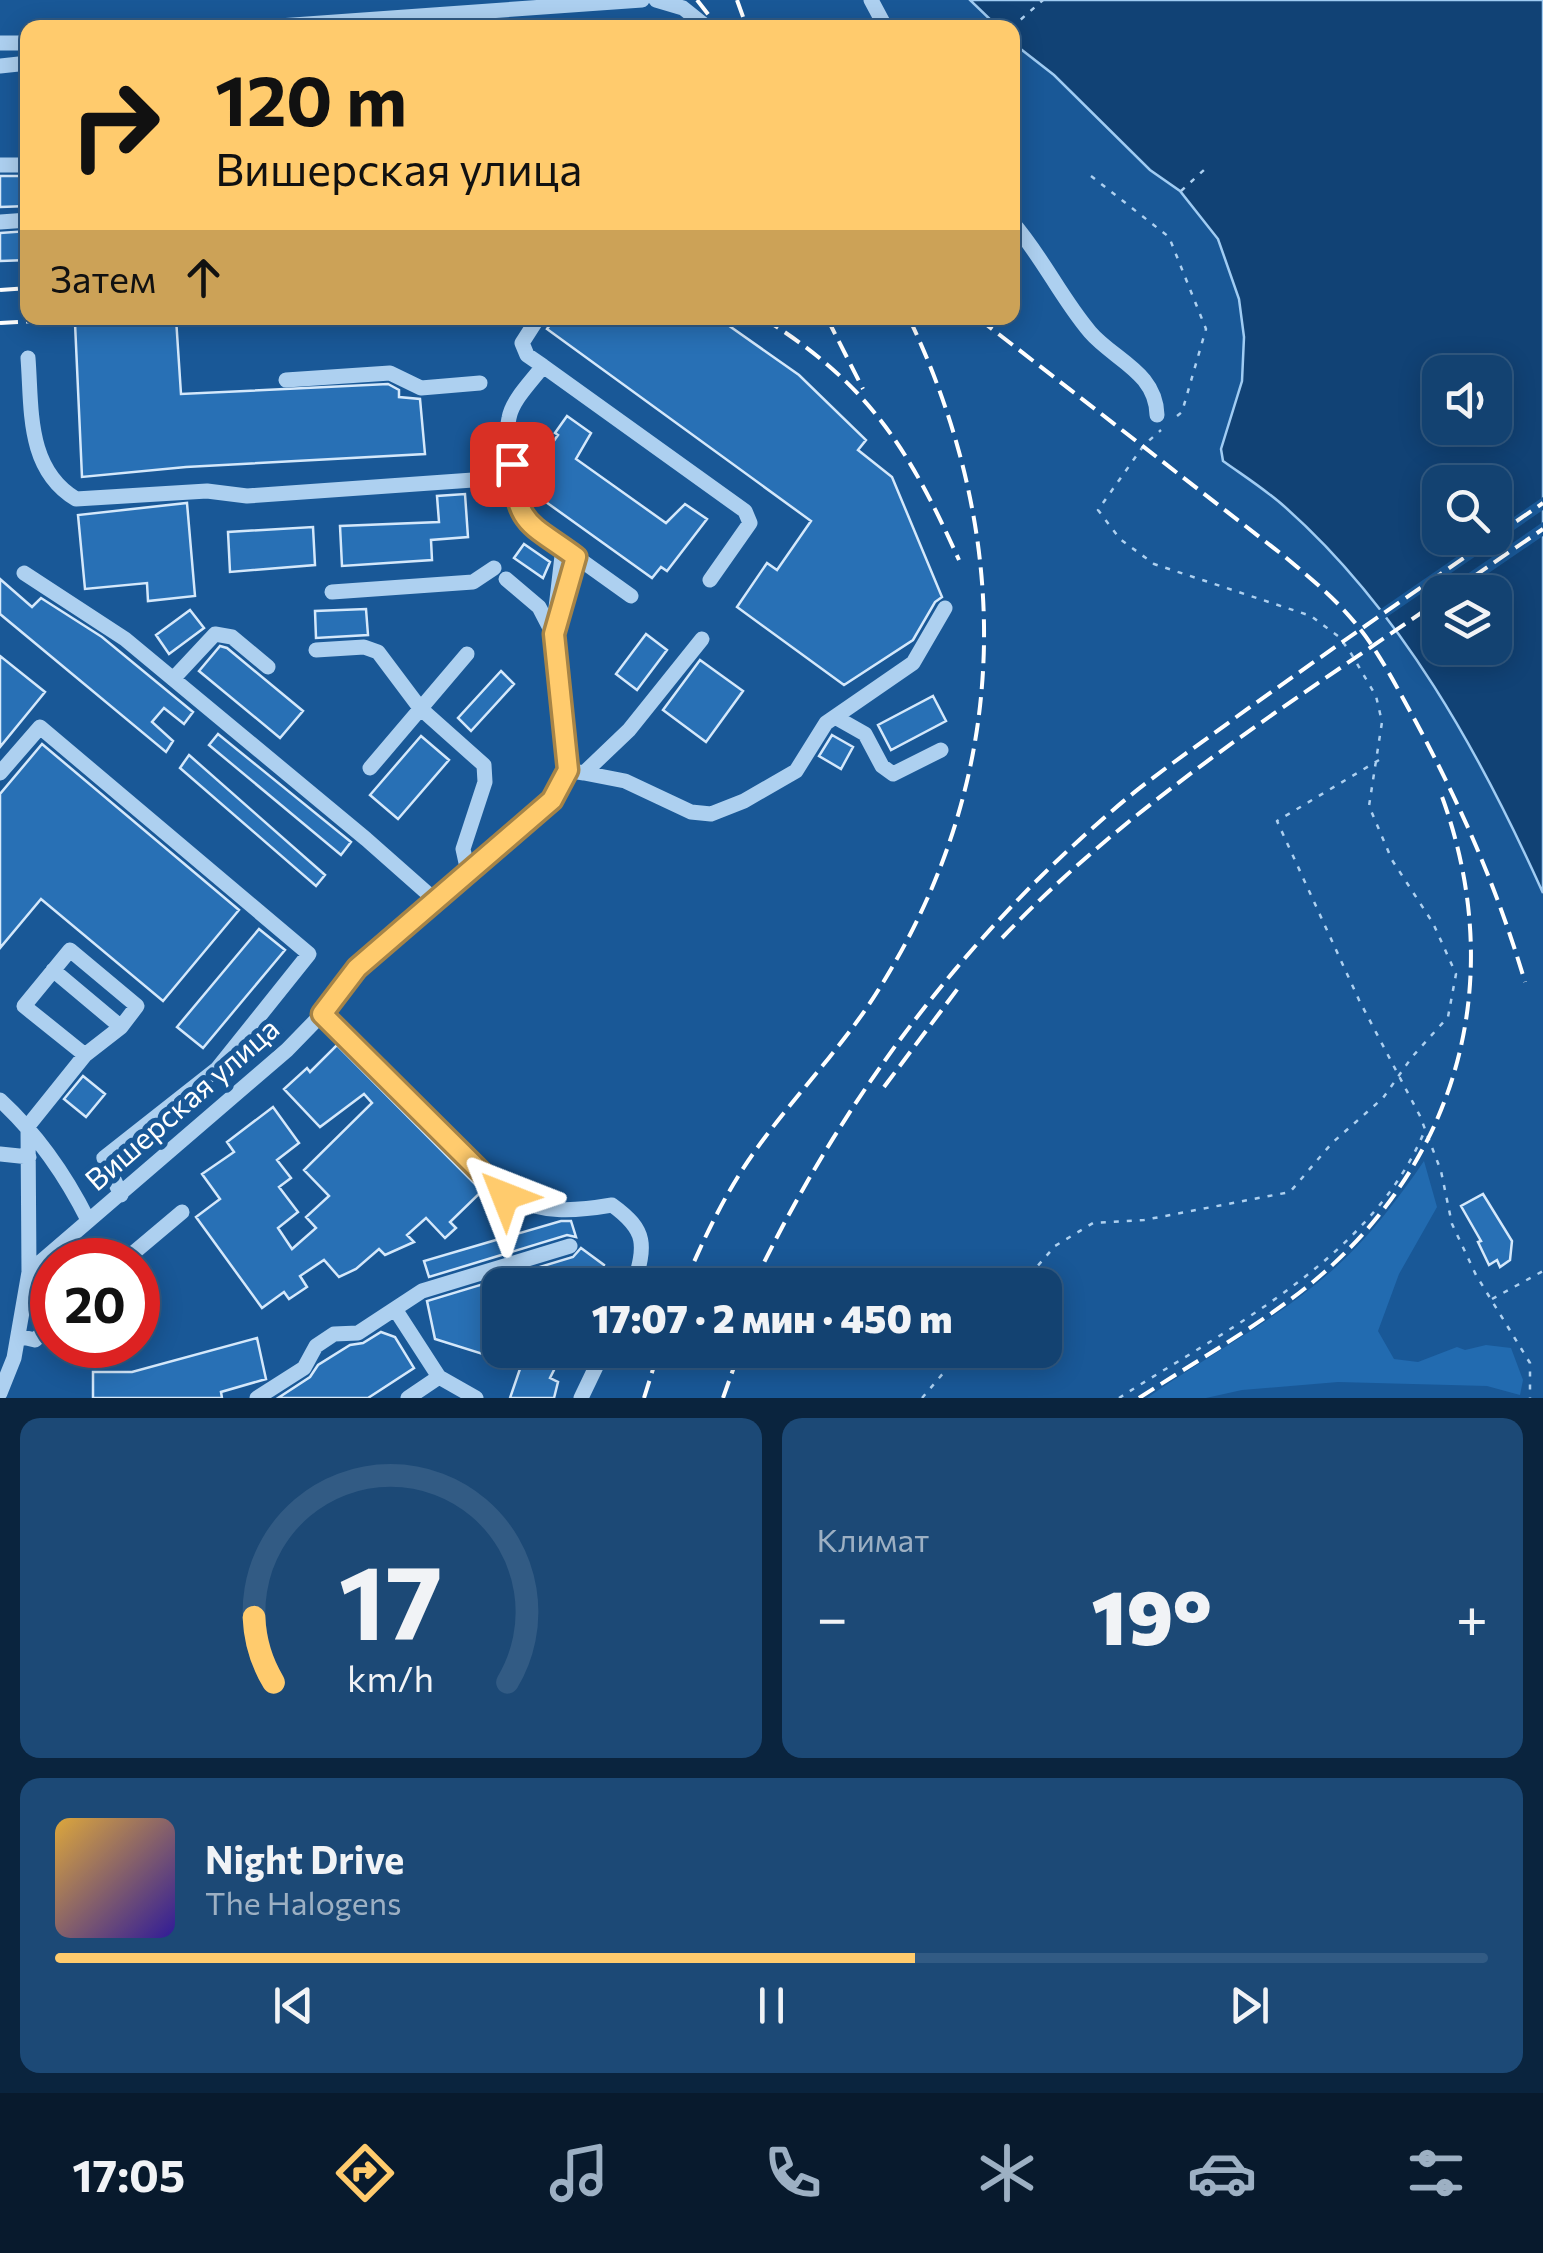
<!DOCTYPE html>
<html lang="ru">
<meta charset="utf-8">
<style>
:root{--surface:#134271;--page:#1c4976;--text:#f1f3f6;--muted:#9db0c3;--line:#325b84;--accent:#ffcb6d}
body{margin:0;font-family:Commissioner,sans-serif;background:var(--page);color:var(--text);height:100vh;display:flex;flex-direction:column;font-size:38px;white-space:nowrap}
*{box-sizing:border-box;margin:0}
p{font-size:32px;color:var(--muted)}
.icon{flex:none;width:55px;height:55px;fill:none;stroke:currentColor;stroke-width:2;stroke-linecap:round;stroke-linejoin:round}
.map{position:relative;height:1398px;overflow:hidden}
.drawer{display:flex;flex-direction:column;gap:20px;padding:20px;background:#0a243e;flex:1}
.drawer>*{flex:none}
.top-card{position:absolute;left:20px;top:20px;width:1000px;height:305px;border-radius:20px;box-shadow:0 5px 25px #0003,0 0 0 2px var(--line);background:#ffcb6d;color:#111;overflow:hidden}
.fabs{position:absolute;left:1422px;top:355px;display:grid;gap:20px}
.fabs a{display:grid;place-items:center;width:90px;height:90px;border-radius:20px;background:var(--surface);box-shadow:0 5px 25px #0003,0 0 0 2px var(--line);font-size:50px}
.speed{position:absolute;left:30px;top:1238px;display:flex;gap:20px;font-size:50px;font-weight:700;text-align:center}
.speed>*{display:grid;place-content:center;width:130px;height:130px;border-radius:50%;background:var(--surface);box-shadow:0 5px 25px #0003,0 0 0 2px var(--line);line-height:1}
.speed .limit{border:15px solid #d22;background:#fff;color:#111}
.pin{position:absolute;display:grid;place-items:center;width:85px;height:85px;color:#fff;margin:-42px;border-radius:20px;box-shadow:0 5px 15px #0006}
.me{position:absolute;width:110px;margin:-55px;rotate:315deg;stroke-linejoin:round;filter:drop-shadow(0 0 8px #0008)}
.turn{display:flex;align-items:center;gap:35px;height:210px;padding:0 30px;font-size:45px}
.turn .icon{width:130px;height:130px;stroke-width:2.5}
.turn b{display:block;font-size:70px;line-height:85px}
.then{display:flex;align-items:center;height:95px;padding:0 30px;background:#0003;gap:20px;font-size:38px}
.big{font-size:75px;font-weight:800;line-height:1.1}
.drawer .tile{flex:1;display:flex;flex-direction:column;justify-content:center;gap:15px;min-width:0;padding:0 35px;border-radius:20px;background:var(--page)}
.drawer .dial{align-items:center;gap:0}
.dial svg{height:260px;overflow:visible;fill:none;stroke:var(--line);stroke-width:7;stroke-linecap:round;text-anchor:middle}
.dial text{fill:var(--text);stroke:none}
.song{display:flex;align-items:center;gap:30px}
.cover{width:120px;height:120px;border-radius:15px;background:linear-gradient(135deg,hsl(40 70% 55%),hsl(250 70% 35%))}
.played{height:10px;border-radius:5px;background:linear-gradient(90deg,var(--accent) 60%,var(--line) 60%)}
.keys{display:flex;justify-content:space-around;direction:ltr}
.heat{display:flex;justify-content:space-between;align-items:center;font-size:55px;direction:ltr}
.drawer .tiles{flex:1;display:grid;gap:20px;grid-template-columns:1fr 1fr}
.tile:last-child{grid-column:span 2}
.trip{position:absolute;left:482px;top:1268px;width:580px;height:100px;border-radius:20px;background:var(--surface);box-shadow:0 5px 25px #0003,0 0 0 2px var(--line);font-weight:800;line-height:100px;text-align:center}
.menu{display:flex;height:160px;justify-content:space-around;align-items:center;background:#081a2d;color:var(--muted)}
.menu .icon{width:70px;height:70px}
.menu .selected{color:var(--accent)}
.menu b{font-size:45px;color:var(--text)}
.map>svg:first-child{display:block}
.green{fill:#226bb0}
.water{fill:#114275;stroke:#a0ccf3;stroke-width:2.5;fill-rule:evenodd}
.pier{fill:#195897}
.building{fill:#2870b5;stroke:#d4e8fb;stroke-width:2.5}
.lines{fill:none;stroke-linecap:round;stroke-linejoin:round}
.path{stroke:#add0f0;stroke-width:2.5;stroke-dasharray:5 8;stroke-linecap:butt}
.minor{stroke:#add0f0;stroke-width:15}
.rail{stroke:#fff;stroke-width:4;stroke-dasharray:18 8;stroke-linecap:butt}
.route-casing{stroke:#a68447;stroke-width:25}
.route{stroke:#ffcb6d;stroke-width:18}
.labels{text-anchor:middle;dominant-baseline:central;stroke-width:10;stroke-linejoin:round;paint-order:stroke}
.street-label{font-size:30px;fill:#fff;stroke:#195897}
</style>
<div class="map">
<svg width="1543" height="1398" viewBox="0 0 1543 1398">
<rect width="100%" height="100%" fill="#195897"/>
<path class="green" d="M1424,1161l13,46 -38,67 -21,57 16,28 24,3 39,-15 8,3 21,-5 25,3 12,32 -3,15 -33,-9 -149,-4 -96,8 -36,8h-59c62,-44 132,-79 189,-131 35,-32 62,-68 88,-106z"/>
<path class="water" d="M970,0h573v893c-63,-140 -142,-283 -258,-386 -19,-17 -41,-31 -62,-46l-2,-12 21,-68 2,-44 -5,-38 -21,-60 -38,-48 -30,-21 -96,-95 -41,-32 -1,-15 -14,-1zM1440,372h55v56h-55zM1440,482h55v56h-55zM1440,592h55v56h-55z"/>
<path class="pier" d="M1543,497v13l-162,111 -6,-8 109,-75h11v-8z
M1543,522v14l-82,56h-20z"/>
<path class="building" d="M0,176h28v30l-28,1z
M28,231v29l-28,1v-28z
M176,318l5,76 207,-10 11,6v7l21,2 5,55 -239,13 -104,10 -7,-154z
M555,318h163l81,57 67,65 -8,10 34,27 50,120 -7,5 -22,38 -69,45 -107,-78 30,-44 10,7 34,-49 -264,-192z
M567,416l24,17 -15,26 90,64 19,-19 22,15 -40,52 -6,-4 -9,11 -127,-91 -1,-4 34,-48 -3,-2z
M465,494l3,43 -37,3 1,20 -90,6 -2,-40 99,-4 -2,-26z
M187,503l8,93 -47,5 -1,-18 -62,6 -7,-74z
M313,527l2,38 -85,7 -2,-40z
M524,544l26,18 -7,16 -29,-20z
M0,579l32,28 9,-9 61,39 91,75 -9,12 -20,-16 -12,14 21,19 -7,11 -166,-138z
M366,609l2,26 -52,3 -1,-27z
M190,610l14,18 -35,26 -13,-19z
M646,634l21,16 -30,40 -21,-16z
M220,646l7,2 76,63 -23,27 -81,-67z
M0,656l45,36 -45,55z
M700,660l43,31 -37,51 -43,-32z
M501,671l13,13 -43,47 -13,-13z
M933,696l13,25 -55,29 -13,-25z
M218,734l133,108 -10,13 -132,-110z
M832,735l21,12 -12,22 -22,-13z
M421,736l28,24 -51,59 -28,-24z
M42,744l197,166 -76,91 -122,-102 -41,49v-154z
M189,755l136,120 -9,11 -136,-118z
M259,929l26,21 -82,98 -26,-21z
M337,1045l145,146 -32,31 6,6 -11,10 -19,-20 -19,17 7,7 -29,13 -6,-6 -23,20 -17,8 -15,-17 -24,16 7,11 -18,12 -5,-7 -22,16 -66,-91 24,-18 -18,-25 32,-22 -7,-10 46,-35 26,36 -22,17 14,18 -12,9 19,25 -20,16 14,21 24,-21 -10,-11 23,-21 -25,-26 68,-67 -8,-9 -44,33 -36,-38 23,-21 3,4z
M83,1076l22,18 -19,23 -22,-18z
M1483,1194l29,47 -2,19 -10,7 -3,-7 -8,5 -11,-23 3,-1 -20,-35z
M561,1221h10l5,16 -9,-2 -138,42 -5,-16z
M581,1248l23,17 -10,20h-94v65h64l-14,28 8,4 -4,16h-44l11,-32 -86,-27 -8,-38 146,-44z
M381,1332l14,5 19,31 -46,30h-90l32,-21 8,-12 32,-20 13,-2z
M257,1338l9,41 -45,13 1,6h-129v-26h39z"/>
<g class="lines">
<path class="path" d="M1011,28l32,-28
M1091,176l78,61 37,92 -24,83 -11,9
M1181,191l24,-22
M1379,760l-102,61 82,179 61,116 21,55 11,53 24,51 54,88v35
M1021,1285l34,-39 38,-23 51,-3 146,-28 42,-49 51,-45 29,-41 36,-40 8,-43 -23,-51 -41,-63 -23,-54 13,-84 -6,-26 -27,-46 -11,-14 -27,-20 -157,-52 -34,-25 -22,-29 46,-65 17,-15
M1492,1299l51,-28
M922,1398l41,-48
M1119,1398c111,-71 253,-140 306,-268"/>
<path class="minor" d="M656,0l27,8 25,20
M871,0l15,28
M250,28l392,-28
M0,43h28
M0,66l28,-3
M0,165h28
M0,222l28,-2
M1012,222c30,34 49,76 78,110 24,28 66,40 67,83
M538,318l-16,25 5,12 16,11
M28,358c4,51 -2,111 48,141l131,-8 40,5 240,-17
M286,380l104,-7 31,15 59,-5
M24,573l101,66 241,200 69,61
M506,579l33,28 14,27
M332,592l141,-10 21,-14
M631,596l-102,-73c-17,-15 -25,-82 -20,-105 3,-18 23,-37 34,-52l202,145 5,12 -40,57
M316,650l48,-3 14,5 42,56 64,57 1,17 -22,67 5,23
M173,679l42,-45 17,3 36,30
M835,717l30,17 17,32 11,8 48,-24
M370,768l97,-114
M578,772l6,1 45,-43 73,-91
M0,773l40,-46 269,227 -92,115 -113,89 17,37
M584,773l41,8 66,31 20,2 33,-13 52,-30 30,-48 87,-60 32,-55
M53,970l68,57
M322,1014l183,182c39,17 66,16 107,9 36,26 33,40 22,80
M0,1100c38,35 65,74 88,120
M0,1154l29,3
M125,1260l57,-48
M29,1272l-1,-146 57,-71 36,-28 16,-21 -67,-56 -46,56 61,49
M395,1309l44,68 37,21
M18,1336l17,4 17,-16
M0,1393l14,-35 15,-86 258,-222 35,-36 35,-46 195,-168 15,-30 -14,-136 10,-87
M257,1398l47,-30 12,-22 18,-12 24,-1 64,-42 148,-45
M408,1398l31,-21
M581,1398l23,-48"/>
<path class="rail" d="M697,0l22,28
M737,0l10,28
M0,290l28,-2
M763,318c106,66 146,131 196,242
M827,318l36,71
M978,318l306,238c25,21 51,42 72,68 24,29 41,64 60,98 46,86 81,166 109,260
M0,323l89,-5
M1495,536l48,-33
M1451,592l92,-63
M1002,938c127,-134 287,-234 438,-338
M884,1087l75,-100
M684,1285c20,-47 41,-92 71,-134 39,-55 88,-104 124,-162 133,-212 136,-448 30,-671
M753,1285c86,-180 207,-344 359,-474 40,-35 84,-64 127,-96 84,-60 169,-119 254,-177
M644,1398l15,-48
M723,1398l17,-48
M1139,1398c63,-41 133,-79 189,-129 138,-125 177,-302 113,-475"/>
</g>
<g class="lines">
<g class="route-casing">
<path id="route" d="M505,1196l-183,-182 35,-46 195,-168 16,-30 -14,-136 22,-77c-49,-36 -58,-30 -64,-93"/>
</g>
<use href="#route" class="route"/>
</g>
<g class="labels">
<g class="street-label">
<text transform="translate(181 1103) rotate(-41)">Вишерская улица</text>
</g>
</g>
</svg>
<div class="fabs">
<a><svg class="icon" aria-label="sound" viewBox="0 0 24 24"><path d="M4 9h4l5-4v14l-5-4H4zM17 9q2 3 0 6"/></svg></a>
<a><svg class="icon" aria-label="search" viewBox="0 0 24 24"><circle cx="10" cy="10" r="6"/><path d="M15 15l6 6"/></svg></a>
<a><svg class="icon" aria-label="layers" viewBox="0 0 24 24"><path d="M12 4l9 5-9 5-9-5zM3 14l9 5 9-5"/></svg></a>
</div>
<div class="speed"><div class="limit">20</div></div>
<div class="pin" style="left:512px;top:464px;background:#d93025"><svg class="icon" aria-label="arrive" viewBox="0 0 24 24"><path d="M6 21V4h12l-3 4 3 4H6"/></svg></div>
<svg class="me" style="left:505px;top:1196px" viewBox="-20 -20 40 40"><path d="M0-17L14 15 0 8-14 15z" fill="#ffcb6d" stroke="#fff" stroke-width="4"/></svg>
<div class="trip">17:07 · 2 мин · 450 m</div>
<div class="top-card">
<div class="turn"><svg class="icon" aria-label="right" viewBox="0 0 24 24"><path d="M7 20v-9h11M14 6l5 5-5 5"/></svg><div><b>120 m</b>Вишерская улица</div></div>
<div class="then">Затем<svg class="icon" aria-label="ahead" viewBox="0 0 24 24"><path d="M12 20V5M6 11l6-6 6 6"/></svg></div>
</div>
</div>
<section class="drawer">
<div class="tiles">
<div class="tile dial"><svg viewBox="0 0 100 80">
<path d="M14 69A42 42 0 1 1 86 69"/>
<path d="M14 69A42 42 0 0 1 8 49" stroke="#ffcb6d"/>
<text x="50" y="56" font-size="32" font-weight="700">17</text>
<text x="50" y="72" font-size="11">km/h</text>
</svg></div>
<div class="tile"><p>Климат</p>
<div class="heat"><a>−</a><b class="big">19°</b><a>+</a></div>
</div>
<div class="tile">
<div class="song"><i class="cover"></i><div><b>Night Drive</b><p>The Halogens</p></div></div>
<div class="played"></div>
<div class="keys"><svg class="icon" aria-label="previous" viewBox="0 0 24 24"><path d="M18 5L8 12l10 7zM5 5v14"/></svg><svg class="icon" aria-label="pause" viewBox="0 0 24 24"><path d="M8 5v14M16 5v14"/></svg><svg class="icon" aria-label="next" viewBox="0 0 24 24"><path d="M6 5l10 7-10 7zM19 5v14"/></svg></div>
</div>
</div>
</section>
<nav class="menu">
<b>17:05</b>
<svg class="icon selected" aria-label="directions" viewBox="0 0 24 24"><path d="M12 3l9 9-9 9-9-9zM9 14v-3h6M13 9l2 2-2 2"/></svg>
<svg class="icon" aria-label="music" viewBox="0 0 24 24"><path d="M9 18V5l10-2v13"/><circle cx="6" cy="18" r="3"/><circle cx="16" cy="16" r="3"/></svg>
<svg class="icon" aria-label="phone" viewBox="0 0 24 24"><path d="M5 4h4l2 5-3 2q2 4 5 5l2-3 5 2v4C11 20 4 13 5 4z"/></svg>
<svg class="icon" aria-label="climate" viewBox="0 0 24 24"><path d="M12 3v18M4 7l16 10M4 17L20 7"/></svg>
<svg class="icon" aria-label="car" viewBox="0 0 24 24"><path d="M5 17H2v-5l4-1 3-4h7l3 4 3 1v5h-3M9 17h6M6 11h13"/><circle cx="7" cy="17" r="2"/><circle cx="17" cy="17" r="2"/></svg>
<svg class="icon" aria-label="filters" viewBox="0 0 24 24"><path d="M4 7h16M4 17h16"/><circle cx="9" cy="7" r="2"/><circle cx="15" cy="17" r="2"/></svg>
</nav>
